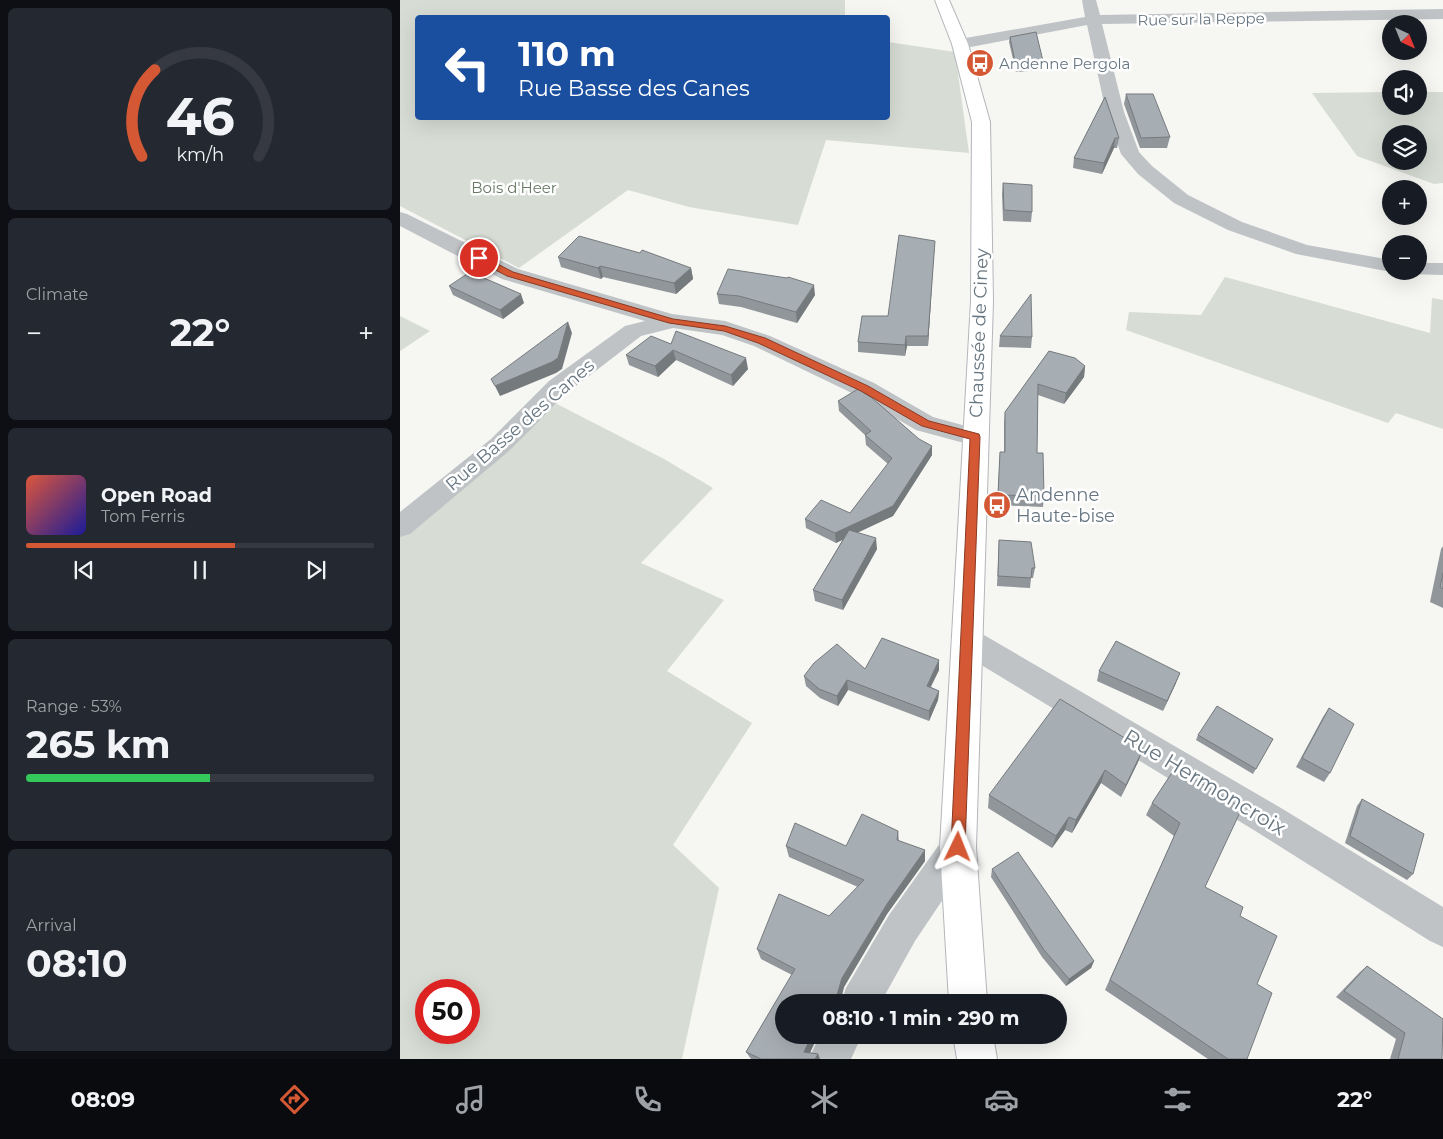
<!DOCTYPE html>
<meta charset="utf-8">
<style>
:root{--surface:#171b24;--page:#242831;--text:#f1f3f6;--muted:#9ea1a6;--line:#363941;--accent:#d45834}
body{margin:0;font-family:Montserrat,sans-serif;background:var(--page);color:var(--text);height:100vh;display:flex;flex-direction:column;font-size:19px;white-space:nowrap}
*{box-sizing:border-box;margin:0}
p{font-size:16px;color:var(--muted)}
.icon{flex:none;width:28px;height:28px;fill:none;stroke:currentColor;stroke-width:2;stroke-linecap:round;stroke-linejoin:round}
.map{position:relative;flex:1;overflow:hidden}
.details{display:flex;flex-direction:column;gap:8px;padding:8px;background:#0d0f14;width:400px}
.details>*{flex:none}
.top-card{position:absolute;left:15px;top:15px;width:475px;height:105px;border-radius:5px;box-shadow:0 5px 20px #0002;background:#1a4fa0;color:#fff;overflow:hidden}
.needle{width:32px;rotate:137deg}
.fabs{position:absolute;left:982px;top:15px;display:grid;gap:10px}
.fabs a{display:grid;place-items:center;width:45px;height:45px;border-radius:50%;background:var(--surface);box-shadow:0 5px 20px #0002;font-size:25px}
.speed{position:absolute;left:15px;top:979px;display:flex;gap:10px;font-size:25px;font-weight:700;text-align:center}
.speed>*{display:grid;place-content:center;width:65px;height:65px;border-radius:50%;background:var(--surface);box-shadow:0 5px 20px #0002;line-height:1}
.speed .limit{border:8px solid #d22;background:#fff;color:#111}
.pin{position:absolute;display:grid;place-items:center;width:42px;height:42px;color:#fff;margin:-21px;border:2px solid #fff;border-radius:50%;box-shadow:0 1px 5px #0007}
.me{position:absolute;width:55px;margin:-28px;rotate:2deg;stroke-linejoin:round;filter:drop-shadow(0 0 4px #0008)}
.turn{display:flex;align-items:center;gap:18px;height:105px;padding:0 20px;font-size:22px}
.turn .icon{width:65px;height:65px;stroke-width:2.5}
.turn b{display:block;font-size:35px;line-height:42px}
.big{font-size:38px;font-weight:700;line-height:1.1}
.details .card{flex:1;display:flex;flex-direction:column;justify-content:center;gap:8px;min-width:0;padding:0 18px;border-radius:8px;background:var(--page)}
.details .dial{align-items:center;gap:0}
.dial svg{height:130px;overflow:visible;fill:none;stroke:var(--line);stroke-width:7;stroke-linecap:round;text-anchor:middle}
.dial text{fill:var(--text);stroke:none}
.song{display:flex;align-items:center;gap:15px}
.cover{width:60px;height:60px;border-radius:8px;background:linear-gradient(135deg,hsl(10 70% 55%),hsl(240 70% 35%))}
.played{height:5px;border-radius:2px;background:linear-gradient(90deg,var(--accent) 60%,var(--line) 60%)}
.keys{display:flex;justify-content:space-around;direction:ltr}
.heat{display:flex;justify-content:space-between;align-items:center;font-size:28px;direction:ltr}
.charge{height:8px;border-radius:4px;background:linear-gradient(90deg,#34c759 53%,var(--line) 0)}
.trip{position:absolute;left:375px;top:994px;width:292px;height:50px;border-radius:25px;background:var(--surface);box-shadow:0 5px 20px #0002;font-weight:700;line-height:50px;text-align:center}
.tabs{display:flex;height:80px;justify-content:space-around;align-items:center;background:#090b0e;color:var(--muted)}
.tabs .icon{width:35px;height:35px}
.tabs .on{color:var(--accent)}
.tabs b{font-size:22px;color:var(--text)}
main{display:flex;flex:1;min-height:0}
.map>svg:first-child{display:block}
.green{fill:#d7dcd4;fill-rule:evenodd}
.lines{fill:none;stroke-linecap:round;stroke-linejoin:round}
.secondary-casing{stroke:#b2b7ba;stroke-width:2}
.minor{fill:#bfc3c6;fill-rule:evenodd}
.secondary{fill:#fff;fill-rule:evenodd}
.wall{fill:#90969a}
.shaded-wall{fill:#757a7d}
.building{fill:#a7aeb3;stroke:#757a7d}
.route{fill:#d45834;stroke:#8a3922}
.labels{text-anchor:middle;dominant-baseline:central;stroke-width:5;stroke-linejoin:round;paint-order:stroke}
.far-street-label{font-size:15px;fill:#677681;stroke:#fff}
.far-poi-label{font-size:15px;fill:#677681;stroke:#fff;text-anchor:start}
.far-park-label{font-size:15px;fill:#697965;stroke:#fff}
.street-label{font-size:18px;fill:#677681;stroke:#fff}
.poi-label{font-size:18px;fill:#677681;stroke:#fff;text-anchor:start}
.near-street-label{font-size:21px;fill:#677681;stroke:#fff}
</style>
<main>
<section class="details">
<div class="card dial"><svg viewBox="0 0 100 80">
<path d="M14 69A42 42 0 1 1 86 69"/>
<path d="M14 69A42 42 0 0 1 22 16" stroke="#d45834"/>
<text x="50" y="56" font-size="32" font-weight="700">46</text>
<text x="50" y="72" font-size="11">km/h</text>
</svg></div>
<div class="card"><p>Climate</p>
<div class="heat"><a>−</a><b class="big">22°</b><a>+</a></div>
</div>
<div class="card">
<div class="song"><i class="cover"></i><div><b>Open Road</b><p>Tom Ferris</p></div></div>
<div class="played"></div>
<div class="keys"><svg class="icon" aria-label="previous" viewBox="0 0 24 24"><path d="M18 5L8 12l10 7zM5 5v14"/></svg><svg class="icon" aria-label="pause" viewBox="0 0 24 24"><path d="M8 5v14M16 5v14"/></svg><svg class="icon" aria-label="next" viewBox="0 0 24 24"><path d="M6 5l10 7-10 7zM19 5v14"/></svg></div>
</div>
<div class="card"><p>Range · 53%</p><b class="big">265 km</b><div class="charge"></div></div>
<div class="card"><p>Arrival</p><b class="big">08:10</b></div>
</section>
<div class="map">
<svg width="1043" height="1059" viewBox="0 0 1043 1059">
<rect width="100%" height="100%" fill="#f6f6f3"/>
<path class="green" d="M0,0h445v18h-427v100h470v-76l67,10 14,101 -143,-13 -28,85 -109,-18 -61,-17 -109,78 -119,-62z
M991,92v14h28v-14h24v91l-9,1 -77,-28 -45,-63zM991,134h28v27h-28z
M825,277l205,56 2,-35 11,2v129l-47,-16 -8,10 -262,-93 3,-18 72,3z
M0,316l30,15 -30,20z
M157,404l107,55 49,29 -72,75 83,37 -57,71 85,52 -79,122 46,43 -37,171h-282v-526zM26,990h43v42h-43z"/>
<g class="lines">
<g class="secondary-casing">
<path id="secondary" d="M535,0h14l19,44 22,78 3,179 -17,546 11,155h-38l-9,-155 31,-546 1,-179 -20,-78z
M553,1035h40l4,24h-40z"/>
</g>
<path class="minor" d="M682,0h14l4,15 343,-6v10l-341,5 22,88 15,40 13,14 36,29 54,27 65,23 84,15v11h4l-4,1 -95,-18 -68,-24 -54,-27 -36,-29 -17,-20 -15,-42 -19,-87 -127,24 -6,-2 -2,-3 2,-3 6,-2 125,-22z
M0,212l7,2 111,55 154,45 53,7 45,15 104,47 59,34 51,14 4,6 -4,6 -9,3 -59,-16 -60,-35 -102,-49 -32,-11 -49,-7 -32,8 -74,57 -58,58 -99,83 -10,3v-25l91,-73 58,-58 76,-55 20,-5 -143,-42 -102,-53z
M1019,263h24v12l-32,-1 -1,-3h9z
M566,627l11,4 304,177 162,99v40l-13,-6 -173,-109 -302,-183 -4,-9 4,-9z
M558,830l12,5 6,12 -6,12 -55,82 -34,61h-40l5,-14 43,-73 57,-80z
M420,1035h42l-11,24h-42z"/>
<use href="#secondary" class="secondary"/>
</g>
<path class="wall" d="M610,37l34,28 -1,5 -27,2 -7,-30z
M726,94l44,43 -3,11h-27l-16,-44z
M705,97l14,41 -2,10h-3l-12,26 -29,-6 1,-10z
M603,183l29,29 -1,10 -28,-1 -1,-27z
M534,251l-6,95h-21l-2,10 -47,-4v-10l30,-26z
M158,257l133,11 2,11 -17,15 -73,-17 -2,2 -40,-12z
M49,286l75,17 -21,16 -50,-24z
M317,294l98,1 -18,28 -56,-16 -22,-3z
M600,336l32,1 -1,11 -32,-1z
M271,344l77,25 -15,17 -57,-26 -18,17 -29,-12 -3,-10z
M649,351l36,15 -1,11 -20,27 -26,-9 -1,58 7,43 -1,11 -46,-2 3,-53h4v-29l1,-11z
M438,401l94,45v9l-39,61 -36,16 20,17 -34,61 -28,-9 -2,-11 30,-51 -7,4 -30,-15 -1,-9 45,-6 38,-49 -22,-19 -1,-10 -26,-24z
M599,540l36,28 -2,10h-2l-1,10 -33,-2z
M1043,546v62l-13,-6 11,-53z
M539,670l-8,17 8,4 -1,9 -9,21 -81,-31 -10,16 -18,-8 -14,-12 -2,-10z
M699,671l77,12 -13,28 -66,-30z
M929,708l1,65 -6,9 -28,-15 27,-50z
M798,735l75,4 -20,35 -57,-34z
M743,749l-5,13 -17,35 -20,-14 -29,50 -7,-3 -13,18 -64,-40 1,-13z
M775,768l30,119 35,29 17,68 -10,75h-39l-103,-69 69,-154 -28,-21 6,-12z
M962,799l51,75 -6,6 -62,-37 12,-37z
M498,831l1,10 26,9v11l-38,53 -43,73 -2,8h7l2,7h-67v33h34l-8,18 8,1 2,5h-69l-5,-7 46,-77 -31,-16 -4,-10 72,-33 29,-29 -69,-30 -3,-11h60z
M592,869l102,92 -3,7 -25,18 -24,-29 -51,-80z
M967,966l75,93h-52l6,-20 -60,-42 24,-25z"/>
<path class="shaded-wall" d="M715,138l-1,10 -12,26 2,-11z
M535,241l-1,10 -6,95v-10z
M200,266l3,11 -2,2 -3,-11z
M291,268l2,11 -17,15 -2,-11z
M414,285l1,10 -18,28 -1,-11z
M121,294l3,9 -21,16 -3,-9z
M168,322l4,11 -10,36 -6,4 -56,23 -5,-10z
M506,336l1,10 -2,10v-11z
M273,350l3,10 -18,17 -3,-11z
M346,358l2,11 -15,17 -2,-11z
M685,366l-1,11 -20,27 2,-11z
M532,446v9l-39,61 -57,27 -1,-10z
M476,538l1,11 -34,61 -1,-10z
M539,660v10l-13,25 1,-9z
M780,673l-4,10 -13,28 4,-10z
M447,680l1,10 -10,16 -1,-10z
M539,691l-1,9 -9,21v-10z
M743,749l-5,13 -17,35 5,-12z
M705,770l-4,13 -29,50 4,-13z
M669,817l-4,13 -13,18 4,-12z
M525,850v11l-38,53 -43,73 -4,15 -3,-7 5,-17 45,-74z
M694,961l-3,7 -25,18 3,-7z
M449,995l2,7h-5z
M412,1035h6l-11,24 -3,-7z
M418,1054l2,5h-5z"/>
<path class="building" d="M636,32l8,33 -28,2 -6,-30z
M726,94h27l17,43 -29,1z
M705,97l14,41h-4l-11,25 -30,-5z
M603,183l29,2v27l-28,-2z
M499,235l36,6 -7,95h-22l-1,9 -47,-3 4,-26h26z
M179,236l61,17 2,-3 49,18 -17,15 -74,-17 -2,2 -40,-11z
M328,269l59,9 1,-1 26,8 -18,27 -57,-16 -22,-2z
M70,272l51,22 -21,16 -51,-24z
M631,294l1,43 -32,-1z
M168,322l-10,36 -6,4 -57,24 -4,-7z
M276,331l70,27 -15,17 -58,-25 -18,16 -29,-11 25,-19 20,8z
M649,351l26,7 10,8 -19,27 -28,-9 -1,69h6l1,43 -46,-1 2,-43h5v-40z
M458,389l14,9 47,41 13,7 -39,60 -58,27 -30,-14 16,-19 29,13 42,-55 -27,-23 6,-4 -33,-30z
M449,530l27,8 -34,62 -29,-10z
M599,540l32,2 4,26h-3l-1,10 -33,-2z
M1043,573v16l-3,-2z
M482,638l57,22 -12,26 12,5 -10,20 -82,-31 -10,16 -18,-7 -15,-13 10,-13 23,-19 28,25z
M716,641l64,32 -13,28 -68,-30z
M660,699l83,50 -17,36 -21,-15 -29,50 -7,-3 -13,19 -67,-41z
M817,706l56,33 -17,30 -58,-34z
M929,708l25,16 -24,49 -28,-15z
M775,768l67,40 -37,79 38,20 -3,9 37,20 -20,48 15,9 -25,66h-19l-118,-79 70,-157 -28,-20z
M962,799l62,35 -11,40 -63,-38z
M462,814l36,17 -1,9 28,10 -38,54 -45,74 -5,17h12l-3,7h-62v33h28l-8,17 14,2 -3,5h-54l-15,-7 49,-83 -38,-20 22,-55 50,22 35,-36 -78,-34 9,-23 51,23z
M618,852l76,109 -25,18 -25,-29 -52,-81z
M967,966l76,53 -1,40h-44l7,-26 -61,-42z"/>
<path class="route" d="M76,256h6l31,16 160,47 52,7 40,12 103,48 61,35 50,13 1,3 -15,410 -2,5 -5,2 -5,-2 -2,-5 19,-408 -48,-13 -61,-35 -103,-48 -34,-12 -55,-8 -162,-47 -31,-16z"/>
<defs>
<g id="bus-disc" transform="scale(1.4375)"><circle r="9.5" fill="#d45834" stroke="#fff"/><path d="M-5-6H5V4H4V6H2V4H-2V6H-4V4H-5ZM-3.5-4V0h7V-4ZM-3.5 1.2v1.5H-2V1.2ZM2 1.2v1.5H3.5V1.2Z" fill="#fff"/></g>
</defs>
<g fill-rule="evenodd">
<use href="#bus-disc" x="580" y="63"/>
<use href="#bus-disc" x="597" y="505"/>
</g>
<g class="labels">
<g class="far-street-label">
<text transform="translate(801 19) rotate(-1)">Rue sur la Reppe</text>
</g>
<g class="far-poi-label">
<text x="599" y="63">Andenne Pergola</text>
</g>
<g class="far-park-label">
<text x="114" y="187">Bois d'Heer</text>
</g>
<g class="street-label">
<text transform="translate(579 333) rotate(-88)">Chaussée de Ciney</text>
<text transform="translate(120 425) rotate(-41)">Rue Basse des Canes</text>
</g>
<g class="poi-label">
<text x="616" y="495">Andenne<tspan x="616" dy="21">Haute-bise</tspan></text>
</g>
<g class="near-street-label">
<text transform="translate(805 782) rotate(31)">Rue Hermoncroix</text>
</g>
</g>
</svg>
<div class="fabs">
<a><svg class="needle" viewBox="-14 -14 28 28"><path d="M0-13l5 13h-10z" fill="#e53935"/><path d="M0 13l5-13h-10z" fill="#9ea1a6"/></svg></a>
<a><svg class="icon" aria-label="sound" viewBox="0 0 24 24"><path d="M4 9h4l5-4v14l-5-4H4zM17 9q2 3 0 6"/></svg></a>
<a><svg class="icon" aria-label="layers" viewBox="0 0 24 24"><path d="M12 4l9 5-9 5-9-5zM3 14l9 5 9-5"/></svg></a>
<a>+</a>
<a>−</a>
</div>
<div class="speed"><div class="limit">50</div></div>
<div class="pin" style="left:79px;top:258px;background:#d93025"><svg class="icon" aria-label="arrive" viewBox="0 0 24 24"><path d="M6 21V4h12l-3 4 3 4H6"/></svg></div>
<svg class="me" style="left:558px;top:847px" viewBox="-20 -20 40 40"><path d="M0-17L14 15 0 8-14 15z" fill="#d45834" stroke="#fff" stroke-width="4"/></svg>
<div class="trip">08:10 · 1 min · 290 m</div>
<div class="top-card">
<div class="turn"><svg class="icon" aria-label="left" viewBox="0 0 24 24"><path d="M17 20v-9H6M10 6l-5 5 5 5"/></svg><div><b>110 m</b>Rue Basse des Canes</div></div>
</div>
</div>
</main>
<nav class="tabs">
<b>08:09</b>
<svg class="icon on" aria-label="directions" viewBox="0 0 24 24"><path d="M12 3l9 9-9 9-9-9zM9 14v-3h6M13 9l2 2-2 2"/></svg>
<svg class="icon" aria-label="music" viewBox="0 0 24 24"><path d="M9 18V5l10-2v13"/><circle cx="6" cy="18" r="3"/><circle cx="16" cy="16" r="3"/></svg>
<svg class="icon" aria-label="phone" viewBox="0 0 24 24"><path d="M5 4h4l2 5-3 2q2 4 5 5l2-3 5 2v4C11 20 4 13 5 4z"/></svg>
<svg class="icon" aria-label="climate" viewBox="0 0 24 24"><path d="M12 3v18M4 7l16 10M4 17L20 7"/></svg>
<svg class="icon" aria-label="car" viewBox="0 0 24 24"><path d="M5 17H2v-5l4-1 3-4h7l3 4 3 1v5h-3M9 17h6M6 11h13"/><circle cx="7" cy="17" r="2"/><circle cx="17" cy="17" r="2"/></svg>
<svg class="icon" aria-label="filters" viewBox="0 0 24 24"><path d="M4 7h16M4 17h16"/><circle cx="9" cy="7" r="2"/><circle cx="15" cy="17" r="2"/></svg>
<b>22°</b>
</nav>
